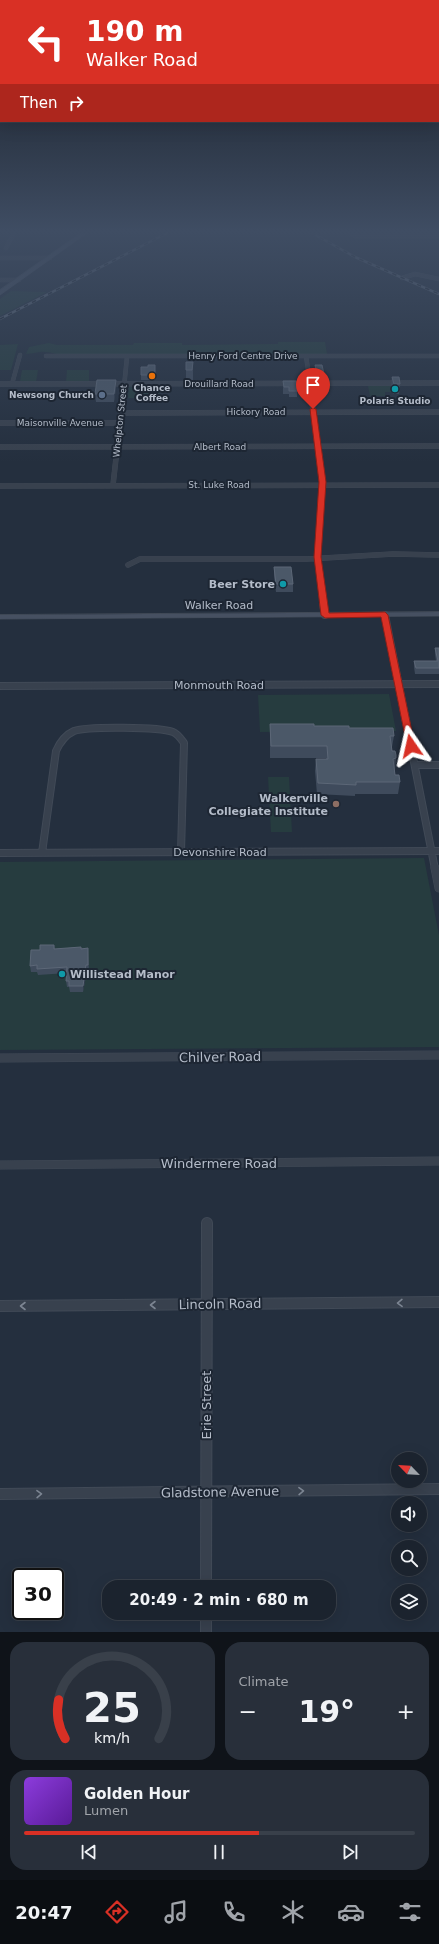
<!DOCTYPE html>
<meta charset="utf-8">
<style>
:root{--surface:#1b232e;--page:#282f3a;--text:#f1f3f6;--muted:#a0a4aa;--line:#39404a;--accent:#d93025}
body{margin:0;font-family:"DejaVu Sans",sans-serif;background:var(--page);color:var(--text);height:100vh;display:flex;flex-direction:column;font-size:15px;white-space:nowrap}
*{box-sizing:border-box;margin:0}
p{font-size:13px;color:var(--muted)}
.icon{flex:none;width:22px;height:22px;fill:none;stroke:currentColor;stroke-width:2;stroke-linecap:round;stroke-linejoin:round}
.map{position:relative;height:1632px;overflow:hidden}
.details{display:flex;flex-direction:column;gap:10px;padding:10px;background:#0f1319;flex:1}
.details>*{flex:none}
.banner{position:absolute;left:0px;top:0px;width:439px;height:122px;box-shadow:0 4px 16px #0002,0 0 0 1px var(--line);background:#d93025;color:#fff;overflow:hidden}
.needle{width:26px;rotate:295deg}
.tools{position:absolute;left:391px;top:1452px;display:grid;gap:8px}
.tools a{display:grid;place-items:center;width:36px;height:36px;border-radius:50%;background:var(--surface);box-shadow:0 4px 16px #0002,0 0 0 1px var(--line);font-size:20px}
.speed{position:absolute;left:12px;top:1568px;display:flex;gap:8px;font-size:20px;font-weight:700;text-align:center}
.speed>*{display:grid;place-content:center;width:52px;height:52px;border-radius:50%;background:var(--surface);box-shadow:0 4px 16px #0002,0 0 0 1px var(--line);line-height:1}
.speed .limit{border:2px solid #111;border-radius:6px;background:#fff;color:#111}
.pin{position:absolute;display:grid;place-items:center;width:34px;height:34px;color:#fff;margin:-41px -17px;border-radius:50% 50% 50% 0;rotate:-45deg;box-shadow:0 0 4px #0007}
.pin .icon{rotate:45deg}
.me{position:absolute;width:44px;margin:-22px;rotate:349deg;stroke-linejoin:round;filter:drop-shadow(0 0 3px #0008)}
.turn{display:flex;align-items:center;gap:14px;height:84px;padding:0 20px;font-size:18px}
.turn .icon{width:52px;height:52px;stroke-width:2.5}
.turn b{display:block;font-size:28px;line-height:34px}
.then{display:flex;align-items:center;height:38px;padding:0 20px;background:#0003;gap:8px;font-size:15px}
.big{font-size:30px;font-weight:800;line-height:1.1}
.details .card{flex:1;display:flex;flex-direction:column;justify-content:center;gap:6px;min-width:0;padding:0 14px;border-radius:16px;background:var(--page)}
.details .dial{align-items:center;gap:0}
.dial svg{height:104px;overflow:visible;fill:none;stroke:var(--line);stroke-width:7;stroke-linecap:round;text-anchor:middle}
.dial text{fill:var(--text);stroke:none}
.song{display:flex;align-items:center;gap:12px}
.cover{width:48px;height:48px;border-radius:6px;background:linear-gradient(135deg,hsl(270 70% 55%),hsl(270 70% 35%))}
.played{height:4px;border-radius:2px;background:linear-gradient(90deg,var(--accent) 60%,var(--line) 60%)}
.keys{display:flex;justify-content:space-around;direction:ltr}
.heat{display:flex;justify-content:space-between;align-items:center;font-size:22px;direction:ltr}
.details .tiles{flex:1;display:grid;gap:10px;grid-template-columns:1fr 1fr}
.card:last-child{grid-column:span 2}
.trip{position:absolute;left:102px;top:1580px;width:234px;height:40px;border-radius:16px;background:var(--surface);box-shadow:0 4px 16px #0002,0 0 0 1px var(--line);font-weight:800;line-height:40px;text-align:center}
.tabs{display:flex;height:64px;justify-content:space-around;align-items:center;background:#0b0e12;color:var(--muted)}
.tabs .icon{width:28px;height:28px}
.tabs .current{color:var(--accent)}
.tabs b{font-size:18px;color:var(--text)}
.map>svg:first-child{display:block}
.green{fill:#263c3f}
.lines{fill:none;stroke-linecap:round;stroke-linejoin:round}
.minor-far4-casing{stroke:#414a57;stroke-width:4.5}
.minor-far3-casing{stroke:#414a57;stroke-width:5.5}
.minor-far2-casing{stroke:#414a57;stroke-width:8}
.minor-far1-casing{stroke:#414a57;stroke-width:9}
.minor-casing{stroke:#414a57;stroke-width:12}
.tertiary-casing{stroke:#414a57;stroke-width:5.5}
.secondary-casing{stroke:#414a57;stroke-width:1}
.minor-far4{stroke:#38414e;stroke-width:4}
.minor-far3{stroke:#38414e;stroke-width:5}
.minor-far2{stroke:#38414e;stroke-width:6}
.minor-far1{stroke:#38414e;stroke-width:8}
.minor{stroke:#38414e;stroke-width:10}
.tertiary{stroke:#38414e;stroke-width:5}
.secondary{fill:#465061;fill-rule:evenodd}
.rail-casing{stroke:#5a6575;stroke-width:2.5}
.rail{stroke:#1d2633;stroke-width:1.5;stroke-dasharray:4.5;stroke-linecap:butt}
.wall{fill:#3f4b5c}
.shaded-wall{fill:#2f3b4b}
.building{fill:#4b5868;stroke:#5c6777}
.oneway{stroke:#7c8592}
.route{fill:#d93025;stroke:#8d1f18}
.food-dot{fill:#e8710a;stroke:#1d2633;stroke-width:1.5}
.culture-dot{fill:#0f9aa8;stroke:#1d2633;stroke-width:1.5}
.service-dot{fill:#5c6f8a;stroke:#1d2633;stroke-width:1.5}
.education-dot{fill:#8d6e63;stroke:#1d2633;stroke-width:1.5}
.labels{text-anchor:middle;dominant-baseline:central;stroke-width:4;stroke-linejoin:round;paint-order:stroke}
.far-street-label{font-size:9px;fill:#b4bcc9;stroke:#1d2633}
.far-poi-label{font-size:9px;font-weight:bold;fill:#b4bcc9;stroke:#1d2633}
.poi-label{font-size:11px;font-weight:bold;fill:#b4bcc9;stroke:#1d2633;text-anchor:end}
.street-label{font-size:11px;fill:#b4bcc9;stroke:#1d2633}
.near-street-label{font-size:13px;fill:#b4bcc9;stroke:#1d2633}
</style>
<div class="map">
<svg width="439" height="1632" viewBox="0 0 439 1632">
<rect width="100%" height="100%" fill="#242f3e"/>
<path class="green" d="M11,291l36,1 -47,24v-17z
M278,342h47l2,12 -263,1c-7,0 -12,-3 -19,-3 -4,-1 -12,2 -19,2l3,-7 20,-4 8,2h76l1,-2h48v2l96,-1z
M18,344l-7,26h-11v-25z
M22,370h16l-2,12 -16,-1z
M67,370h22v12h-23z
M368,386h23l1,6h-7v4h-15z
M129,387h13v5h18l-1,6h-31z
M389,694l7,37 -136,1 -2,-37z
M268,777h21l3,55h-21z
M424,858l15,77v112l-439,3v-188z"/>
<g class="lines">
<g class="minor-far4-casing">
<path id="minor-far4" d="M351,233l4,3h84
M6,248l8,-15
M0,258h50
M402,278l13,-4 24,5
M0,280h19
M46,356h393
M306,356l6,41
M12,384l8,-29
M123,397l4,-40"/>
</g>
<g class="minor-far3-casing">
<path id="minor-far3" d="M311,396l12,86 -6,75 7,48
M121,413l318,-1
M0,423h120
M0,447l439,-1
M113,485l10,-89
M0,486l439,-1
M128,565l12,-6h167l86,-5 46,1"/>
</g>
<g class="minor-far2-casing">
<path id="minor-far2" d="M323,604l2,11
M385,615l50,254
M0,686l439,-2
M415,765h24
M0,853l439,-2
M42,853l14,-102c4,-9 9,-16 18,-20 14,-5 86,-4 99,1 5,2 8,7 11,11l-3,109"/>
</g>
<g class="minor-far1-casing">
<path id="minor-far1" d="M435,868l4,20
M0,1058l439,-3
M0,1165l439,-4"/>
</g>
<g class="minor-casing">
<path id="minor" d="M0,1306l439,-4
M0,1494l439,-5
M206,1587l1,-364
M206,1613v19"/>
</g>
<g class="tertiary-casing">
<path id="tertiary" d="M0,384l439,-1"/>
</g>
<g class="secondary-casing">
<path id="secondary" d="M81,233h6l-87,62v-5z
M439,612v4l-439,3v-4z"/>
</g>
<use href="#minor-far4" class="minor-far4"/>
<use href="#minor-far3" class="minor-far3"/>
<use href="#minor-far2" class="minor-far2"/>
<use href="#minor-far1" class="minor-far1"/>
<use href="#minor" class="minor"/>
<use href="#tertiary" class="tertiary"/>
<use href="#secondary" class="secondary"/>
<g class="rail-casing">
<path id="rail" d="M312,233l43,24 84,37
M0,319l167,-86"/>
</g>
<use href="#rail" class="rail"/>
</g>
<path class="wall" d="M186,362h7v18h-7z
M155,365v15h-14v-5l7,-8z
M315,365l9,9v5h-8l-1,-9z
M392,377l8,7 -1,10h-6l-2,-7z
M283,381l14,10v6h-8v-3h-6z
M116,388l-2,14h-18l-1,-8z
M274,567l19,17v8h-17l-2,-16z
M435,648h4v26h-24l-1,-7v-6h22l-1,-7z
M270,724l79,4 45,8 -2,11v4l4,7 -1,12v5l5,7 -2,12h-43v2l-38,-2 -2,-23 1,-12h10v-1h-56z
M54,945l1,4 33,-1 1,23h-2l-4,21h-13l-1,-5h-2l-1,-6 1,-8 -29,2 -1,-3h-6l-1,-6 10,-16z"/>
<path class="shaded-wall" d="M116,380v8l-2,14v-8z
M86,965l1,6 -4,21v-6z"/>
<path class="building" d="M186,362h7l-1,8h-6z
M148,365h7v10h-14v-8h7z
M315,365h7l2,9h-7z
M392,377h7l1,7h-6z
M97,380h19l-2,14h-19z
M283,381h13l1,10h-8v-4h-5z
M274,567h17l2,17h-17z
M435,648h4v20h-23l-2,-7h24z
M270,724h44v2h35v2h44l1,8h-4l2,15h3l1,4v3l-3,1 2,16h4l1,7h-44v3l-38,-2 -2,-24h12l-1,-13h-56z
M40,945h14v4l27,-2v2l7,-1v17h-2l-3,21h-14v-5h-3l1,-14 -30,2v-4l-7,1 1,-16h9z"/>
<defs><path id="oneway-chevron" d="M-2-3.5L2.5 0L-2 3.5" fill="none" stroke-width="1.6" stroke-linecap="round" stroke-linejoin="round"/></defs>
<g class="oneway">
<use href="#oneway-chevron" transform="translate(400 1303) rotate(179)"/>
<use href="#oneway-chevron" transform="translate(153 1305) rotate(180)"/>
<use href="#oneway-chevron" transform="translate(23 1306) rotate(180)"/>
<use href="#oneway-chevron" transform="translate(301 1491) rotate(-1)"/>
<use href="#oneway-chevron" transform="translate(39 1494) rotate(-1)"/>
</g>
<linearGradient id="sky" x2="0" y2="1"><stop stop-color="#141a22"/><stop offset="0.5" stop-color="#3f4d63"/><stop offset="1" stop-color="#3f4d63" stop-opacity="0"/></linearGradient>
<rect width="439" height="462" fill="url(#sky)"/>
<path class="route" d="M313,408l3,1 10,73 -5,75 8,56 56,-1 3,3 27,131 -1,2h-3l-4,-2 -26,-129 -56,1 -4,-3 -7,-58 5,-75 -9,-73z"/>
<circle class="food-dot" cx="152" cy="376" r="4"/>
<g class="culture-dot">
<circle cx="395" cy="389" r="4"/>
<circle cx="283" cy="584" r="4"/>
<circle cx="62" cy="974" r="4"/>
</g>
<circle class="service-dot" cx="102" cy="395" r="4"/>
<circle class="education-dot" cx="336" cy="804" r="4"/>
<g class="labels">
<g class="far-street-label">
<text x="243" y="356">Henry Ford Centre Drive</text>
<text x="219" y="384">Drouillard Road</text>
<text x="256" y="412">Hickory Road</text>
<text transform="translate(120 421) rotate(-84)">Whelpton Street</text>
<text x="60" y="423">Maisonville Avenue</text>
<text x="220" y="447">Albert Road</text>
<text x="219" y="485">St. Luke Road</text>
</g>
<g class="far-poi-label">
<text x="152" y="388">Chance<tspan x="152" dy="10">Coffee</tspan></text>
<text x="94" y="395" text-anchor="end">Newsong Church</text>
<text x="395" y="401">Polaris Studio</text>
</g>
<g class="poi-label">
<text x="275" y="584">Beer Store</text>
<text x="328" y="798">Walkerville<tspan x="328" dy="13">Collegiate Institute</tspan></text>
<text x="70" y="974" text-anchor="start">Willistead Manor</text>
</g>
<g class="street-label">
<text x="219" y="605">Walker Road</text>
<text x="219" y="685">Monmouth Road</text>
<text x="220" y="852">Devonshire Road</text>
</g>
<g class="near-street-label">
<text transform="translate(220 1057) rotate(-1)">Chilver Road</text>
<text x="219" y="1163">Windermere Road</text>
<text transform="translate(220 1304) rotate(-1)">Lincoln Road</text>
<text transform="translate(206 1405) rotate(-90)">Erie Street</text>
<text transform="translate(220 1492) rotate(-1)">Gladstone Avenue</text>
</g>
</g>
</svg>
<div class="tools">
<a><svg class="needle" viewBox="-14 -14 28 28"><path d="M0-13l5 13h-10z" fill="#e53935"/><path d="M0 13l5-13h-10z" fill="#a0a4aa"/></svg></a>
<a><svg class="icon" aria-label="sound" viewBox="0 0 24 24"><path d="M4 9h4l5-4v14l-5-4H4zM17 9q2 3 0 6"/></svg></a>
<a><svg class="icon" aria-label="search" viewBox="0 0 24 24"><circle cx="10" cy="10" r="6"/><path d="M15 15l6 6"/></svg></a>
<a><svg class="icon" aria-label="layers" viewBox="0 0 24 24"><path d="M12 4l9 5-9 5-9-5zM3 14l9 5 9-5"/></svg></a>
</div>
<div class="speed"><div class="limit">30</div></div>
<div class="pin" style="left:313px;top:409px;background:#d93025"><svg class="icon" aria-label="arrive" viewBox="0 0 24 24"><path d="M6 21V4h12l-3 4 3 4H6"/></svg></div>
<svg class="me" style="left:411px;top:746px" viewBox="-20 -20 40 40"><path d="M0-17L14 15 0 8-14 15z" fill="#d93025" stroke="#fff" stroke-width="4"/></svg>
<div class="trip">20:49 · 2 min · 680 m</div>
<div class="banner">
<div class="turn"><svg class="icon" aria-label="left" viewBox="0 0 24 24"><path d="M17 20v-9H6M10 6l-5 5 5 5"/></svg><div><b>190 m</b>Walker Road</div></div>
<div class="then">Then<svg class="icon" aria-label="right" viewBox="0 0 24 24"><path d="M7 20v-9h11M14 6l5 5-5 5"/></svg></div>
</div>
</div>
<section class="details">
<div class="tiles">
<div class="card dial"><svg viewBox="0 0 100 80">
<path d="M14 69A42 42 0 1 1 86 69"/>
<path d="M14 69A42 42 0 0 1 9 39" stroke="#d93025"/>
<text x="50" y="56" font-size="32" font-weight="700">25</text>
<text x="50" y="72" font-size="11">km/h</text>
</svg></div>
<div class="card"><p>Climate</p>
<div class="heat"><a>−</a><b class="big">19°</b><a>+</a></div>
</div>
<div class="card">
<div class="song"><i class="cover"></i><div><b>Golden Hour</b><p>Lumen</p></div></div>
<div class="played"></div>
<div class="keys"><svg class="icon" aria-label="previous" viewBox="0 0 24 24"><path d="M18 5L8 12l10 7zM5 5v14"/></svg><svg class="icon" aria-label="pause" viewBox="0 0 24 24"><path d="M8 5v14M16 5v14"/></svg><svg class="icon" aria-label="next" viewBox="0 0 24 24"><path d="M6 5l10 7-10 7zM19 5v14"/></svg></div>
</div>
</div>
</section>
<nav class="tabs">
<b>20:47</b>
<svg class="icon current" aria-label="directions" viewBox="0 0 24 24"><path d="M12 3l9 9-9 9-9-9zM9 14v-3h6M13 9l2 2-2 2"/></svg>
<svg class="icon" aria-label="music" viewBox="0 0 24 24"><path d="M9 18V5l10-2v13"/><circle cx="6" cy="18" r="3"/><circle cx="16" cy="16" r="3"/></svg>
<svg class="icon" aria-label="phone" viewBox="0 0 24 24"><path d="M5 4h4l2 5-3 2q2 4 5 5l2-3 5 2v4C11 20 4 13 5 4z"/></svg>
<svg class="icon" aria-label="climate" viewBox="0 0 24 24"><path d="M12 3v18M4 7l16 10M4 17L20 7"/></svg>
<svg class="icon" aria-label="car" viewBox="0 0 24 24"><path d="M5 17H2v-5l4-1 3-4h7l3 4 3 1v5h-3M9 17h6M6 11h13"/><circle cx="7" cy="17" r="2"/><circle cx="17" cy="17" r="2"/></svg>
<svg class="icon" aria-label="filters" viewBox="0 0 24 24"><path d="M4 7h16M4 17h16"/><circle cx="9" cy="7" r="2"/><circle cx="15" cy="17" r="2"/></svg>
</nav>
